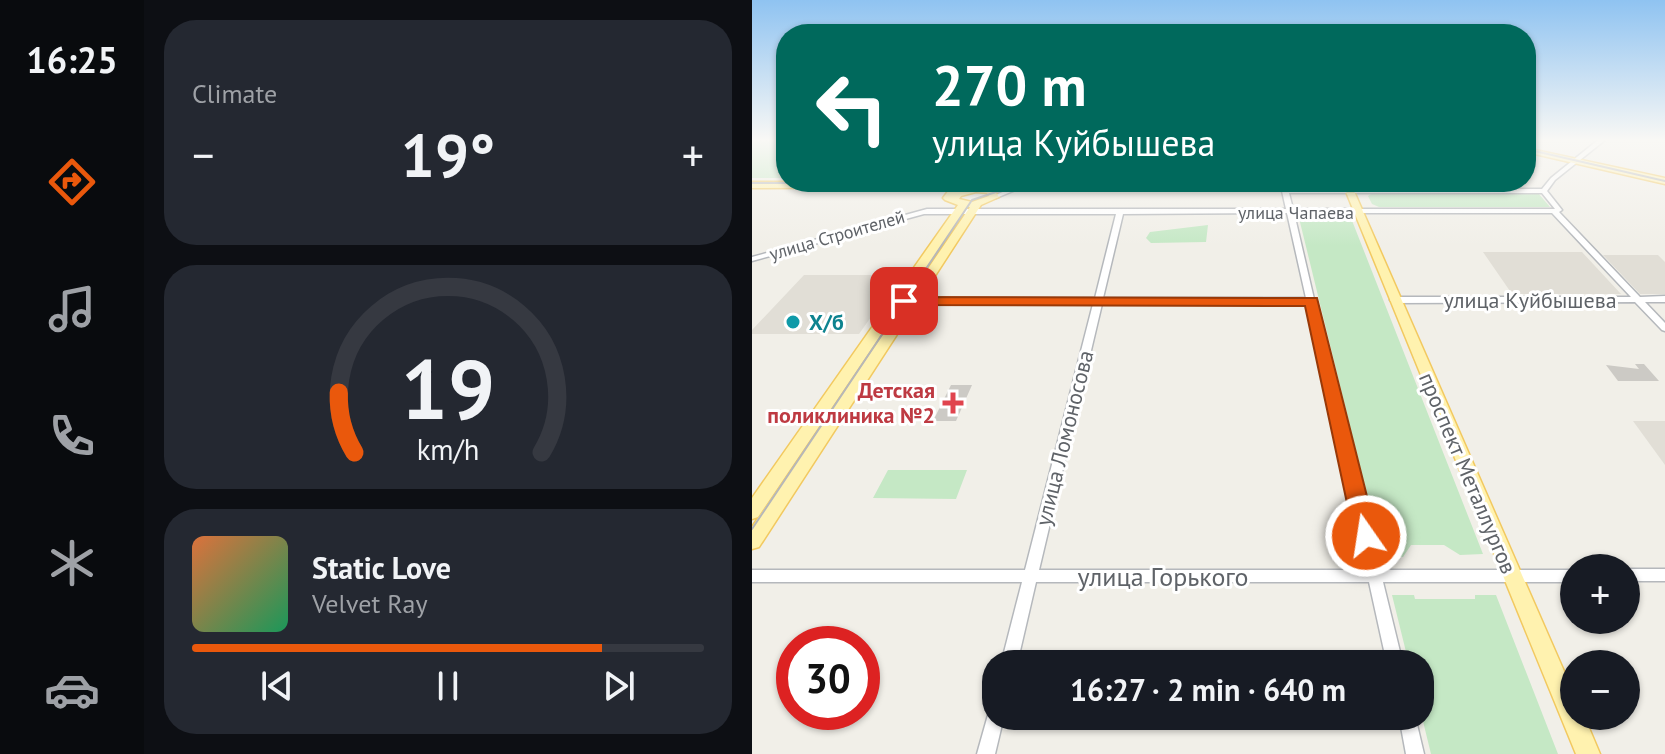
<!DOCTYPE html>
<meta charset="utf-8">
<style>
:root{--surface:#171b24;--page:#242831;--text:#f1f3f6;--muted:#9ea1a6;--line:#363941;--accent:#ea580c}
body{margin:0;font-family:"PT Sans",sans-serif;background:var(--page);color:var(--text);height:100vh;display:flex;flex-direction:column;font-size:30px;white-space:nowrap}
*{box-sizing:border-box;margin:0}
p{font-size:26px;color:var(--muted)}
.icon{flex:none;width:44px;height:44px;fill:none;stroke:currentColor;stroke-width:2;stroke-linecap:round;stroke-linejoin:round}
.map{position:relative;flex:1;overflow:hidden}
.sheet{display:flex;flex-direction:column;gap:20px;padding:20px;background:#0d0f14;width:608px}
.sheet>*{flex:none}
.guide{position:absolute;left:24px;top:24px;width:760px;height:168px;border-radius:32px;box-shadow:0 2px 6px #0004;background:#00695c;color:#fff;overflow:hidden}
.fabs{position:absolute;left:808px;top:554px;display:grid;gap:16px}
.fabs a{display:grid;place-items:center;width:80px;height:80px;border-radius:50%;background:var(--surface);box-shadow:0 2px 6px #0004;font-size:40px}
.speed{position:absolute;left:24px;top:626px;display:flex;gap:16px;font-size:40px;font-weight:700;text-align:center}
.speed>*{display:grid;place-content:center;width:104px;height:104px;border-radius:50%;background:var(--surface);box-shadow:0 2px 6px #0004;line-height:1}
.speed .limit{border:12px solid #d22;background:#fff;color:#111}
.pin{position:absolute;display:grid;place-items:center;width:68px;height:68px;color:#fff;margin:-34px;border-radius:16px;box-shadow:0 4px 12px #0006}
.me{position:absolute;width:88px;margin:-44px;rotate:347deg;stroke-linejoin:round;filter:drop-shadow(0 0 6px #0008)}
.turn{display:flex;align-items:center;gap:28px;height:168px;padding:0 24px;font-size:36px}
.turn .icon{width:104px;height:104px;stroke-width:2.5}
.turn b{display:block;font-size:56px;line-height:68px}
.big{font-size:60px;font-weight:700;line-height:1.1}
.sheet .widget{flex:1;display:flex;flex-direction:column;justify-content:center;gap:12px;min-width:0;padding:0 28px;border-radius:32px;background:var(--page)}
.sheet .dial{align-items:center;gap:0}
.dial svg{height:208px;overflow:visible;fill:none;stroke:var(--line);stroke-width:7;stroke-linecap:round;text-anchor:middle}
.dial text{fill:var(--text);stroke:none}
.song{display:flex;align-items:center;gap:24px}
.cover{width:96px;height:96px;border-radius:12px;background:linear-gradient(135deg,hsl(20 70% 55%),hsl(150 70% 35%))}
.played{height:8px;border-radius:4px;background:linear-gradient(90deg,var(--accent) 80%,var(--line) 80%)}
.keys{display:flex;justify-content:space-around;direction:ltr}
.heat{display:flex;justify-content:space-between;align-items:center;font-size:44px;direction:ltr}
.trip{position:absolute;left:230px;top:650px;width:452px;height:80px;border-radius:32px;background:var(--surface);box-shadow:0 2px 6px #0004;font-weight:700;line-height:80px;text-align:center}
main{display:flex;flex:1;min-height:0}
.tabs{display:flex;flex-direction:column;width:144px;justify-content:space-around;align-items:center;background:#090b0e;color:var(--muted)}
.tabs .icon{width:56px;height:56px}
.tabs .current{color:var(--accent)}
.tabs b{font-size:36px;color:var(--text)}
.map>svg:first-child{display:block}
.education{fill:#e1ded6}
.green{fill:#c5e8c5}
.building{fill:#cccac5}
.lines{fill:none;stroke-linecap:round;stroke-linejoin:round}
.minor-casing{stroke:#b5b8bc;stroke-width:3}
.major-casing{stroke:#f2c960;stroke-width:3}
.minor{fill:#fff;fill-rule:evenodd}
.major{fill:#fff2af;fill-rule:evenodd}
.tram{stroke:#b6b7b8;stroke-width:2}
.route{fill:#ea580c;stroke:#983908;stroke-width:2}
.culture-dot{fill:#0f9aa8;stroke:#fff;stroke-width:3}
.health-dot{fill:#e0444e;stroke:#fff;stroke-width:3}
.labels{text-anchor:middle;dominant-baseline:central;stroke-width:6;stroke-linejoin:round;paint-order:stroke}
.far-street-label{font-size:18px;fill:#5f6368;stroke:#fff}
.street-label{font-size:22px;fill:#5f6368;stroke:#fff}
.culture-label{font-size:22px;font-weight:bold;fill:#0d838f;stroke:#fff;text-anchor:start}
.health-label{font-size:22px;font-weight:bold;fill:#be3a42;stroke:#fff;text-anchor:end}
.near-street-label{font-size:26px;fill:#5f6368;stroke:#fff}
</style>
<main>
<nav class="tabs">
<b>16:25</b>
<svg class="icon current" aria-label="directions" viewBox="0 0 24 24"><path d="M12 3l9 9-9 9-9-9zM9 14v-3h6M13 9l2 2-2 2"/></svg>
<svg class="icon" aria-label="music" viewBox="0 0 24 24"><path d="M9 18V5l10-2v13"/><circle cx="6" cy="18" r="3"/><circle cx="16" cy="16" r="3"/></svg>
<svg class="icon" aria-label="phone" viewBox="0 0 24 24"><path d="M5 4h4l2 5-3 2q2 4 5 5l2-3 5 2v4C11 20 4 13 5 4z"/></svg>
<svg class="icon" aria-label="climate" viewBox="0 0 24 24"><path d="M12 3v18M4 7l16 10M4 17L20 7"/></svg>
<svg class="icon" aria-label="car" viewBox="0 0 24 24"><path d="M5 17H2v-5l4-1 3-4h7l3 4 3 1v5h-3M9 17h6M6 11h13"/><circle cx="7" cy="17" r="2"/><circle cx="17" cy="17" r="2"/></svg>
</nav>
<section class="sheet">
<div class="widget"><p>Climate</p>
<div class="heat"><a>−</a><b class="big">19°</b><a>+</a></div>
</div>
<div class="widget dial"><svg viewBox="0 0 100 80">
<path d="M14 69A42 42 0 1 1 86 69"/>
<path d="M14 69A42 42 0 0 1 8 46" stroke="#ea580c"/>
<text x="50" y="56" font-size="32" font-weight="700">19</text>
<text x="50" y="72" font-size="11">km/h</text>
</svg></div>
<div class="widget">
<div class="song"><i class="cover"></i><div><b>Static Love</b><p>Velvet Ray</p></div></div>
<div class="played"></div>
<div class="keys"><svg class="icon" aria-label="previous" viewBox="0 0 24 24"><path d="M18 5L8 12l10 7zM5 5v14"/></svg><svg class="icon" aria-label="pause" viewBox="0 0 24 24"><path d="M8 5v14M16 5v14"/></svg><svg class="icon" aria-label="next" viewBox="0 0 24 24"><path d="M6 5l10 7-10 7zM19 5v14"/></svg></div>
</div>
</section>
<div class="map">
<svg width="913" height="754" viewBox="0 0 913 754">
<rect width="100%" height="100%" fill="#f1efe8"/>
<path class="education" d="M731,252h99l39,42h-109z
M851,255h55l7,7v32h-25z
M52,275h97l-42,59h-107v-4z
M881,421h32v44z"/>
<path class="green" d="M0,140h34v38h-34z
M621,193h165l12,14h-171l-7,-3 -4,-8z
M547,218h52l132,336 -23,1 -16,-10h-33l-8,12h-21z
M456,225l-2,17 -55,1 -5,-5 4,-6z
M136,470h79l-11,29 -83,-1z
M640,595h22l1,4h60v-4h21l62,159h-127l-11,-45v-45h-11z"/>
<path class="building" d="M883,364h9l15,17h-41l-12,-16 33,4z
M199,385h21l-16,36h-23z"/>
<g class="lines">
<g class="minor-casing">
<path id="minor" d="M846,140h7l-50,40 -8,11 15,19 -3,2 81,85 25,-1v6h-20l20,21v8l-3,-1 -27,-28 -241,1 -4,-3 4,-3h237l-79,-84h-258l20,86 2,2 -1,2 65,267h194v12h-191l20,82h-16l-18,-82h-333l-19,82h-16l21,-82h-270v-12h273l68,-266h-187l-4,-3 4,-3h189l21,-84h-192l-172,47v-4l175,-48h359l-4,-18 3,-2h257l9,-11zM537,193h253l13,16h-262zM535,213l19,85h-203l20,-84zM350,304h205l59,266h-327z
M250,182h13l-40,9 -3,-2z
M274,182h9l-39,16 -5,-1z
M874,569h39v12h-39z
M244,707v9h8l-9,38h-18l11,-39 2,-6z
M647,716h16l9,38h-18z"/>
</g>
<g class="major-casing">
<path id="major" d="M774,148l139,30v6l-139,-32z
M0,182h194l11,5v4l19,-5 17,3 6,8 -18,8 -222,342 -7,2v-22l218,-320h-3l-209,310 -6,2v-21l206,-293 -13,-5 -2,-2 6,-8 -7,-3 -190,1zM224,192l11,1 2,3 -17,6 -13,-3 2,-3z
M590,182h8l224,512v22h10l16,38h-24z"/>
</g>
<use href="#minor" class="minor"/>
<use href="#major" class="major"/>
<path class="tram" d="M774,149l139,32
M0,183h248
M0,529l220,-329 54,-18"/>
</g>
<linearGradient id="sky" x2="0" y2="1"><stop stop-color="#8fc3f1"/><stop offset="0.57" stop-color="#f9f8f5"/><stop offset="1" stop-color="#f9f8f5" stop-opacity="0"/></linearGradient>
<rect width="913" height="246" fill="url(#sky)"/>
<path class="route" d="M147,297l418,1 60,238 -3,6h-17l-3,-6 -49,-230 -401,-1 -7,-4z"/>
<circle class="culture-dot" cx="41" cy="322" r="8"/>
<path class="health-dot" d="M197 391h8v8h8v8h-8v8h-8v-8h-8v-8h8z"/>
<g class="labels">
<g class="far-street-label">
<text x="544" y="212">улица Чапаева</text>
<text transform="translate(85 235) rotate(-16)">улица Строителей</text>
</g>
<g class="street-label">
<text x="778" y="300">улица Куйбышева</text>
<text transform="translate(312 438) rotate(-76)">улица Ломоносова</text>
<text transform="translate(716 473) rotate(67)">проспект Металлургов</text>
</g>
<g class="culture-label">
<text x="57" y="322">Х/б</text>
</g>
<g class="health-label">
<text x="183" y="390">Детская<tspan x="183" dy="25">поликлиника №2</tspan></text>
</g>
<g class="near-street-label">
<text x="411" y="576">улица Горького</text>
</g>
</g>
</svg>
<div class="fabs">
<a>+</a>
<a>−</a>
</div>
<div class="speed"><div class="limit">30</div></div>
<div class="pin" style="left:152px;top:301px;background:#d93025"><svg class="icon" aria-label="arrive" viewBox="0 0 24 24"><path d="M6 21V4h12l-3 4 3 4H6"/></svg></div>
<svg class="me" style="left:614px;top:536px" viewBox="-20 -20 40 40"><circle r="17" fill="#ea580c" stroke="#fff" stroke-width="3"/><path d="M0-11L8 9 0 5-8 9z" fill="#fff"/></svg>
<div class="trip">16:27 · 2 min · 640 m</div>
<div class="guide">
<div class="turn"><svg class="icon" aria-label="left" viewBox="0 0 24 24"><path d="M17 20v-9H6M10 6l-5 5 5 5"/></svg><div><b>270 m</b>улица Куйбышева</div></div>
</div>
</div>
</main>
